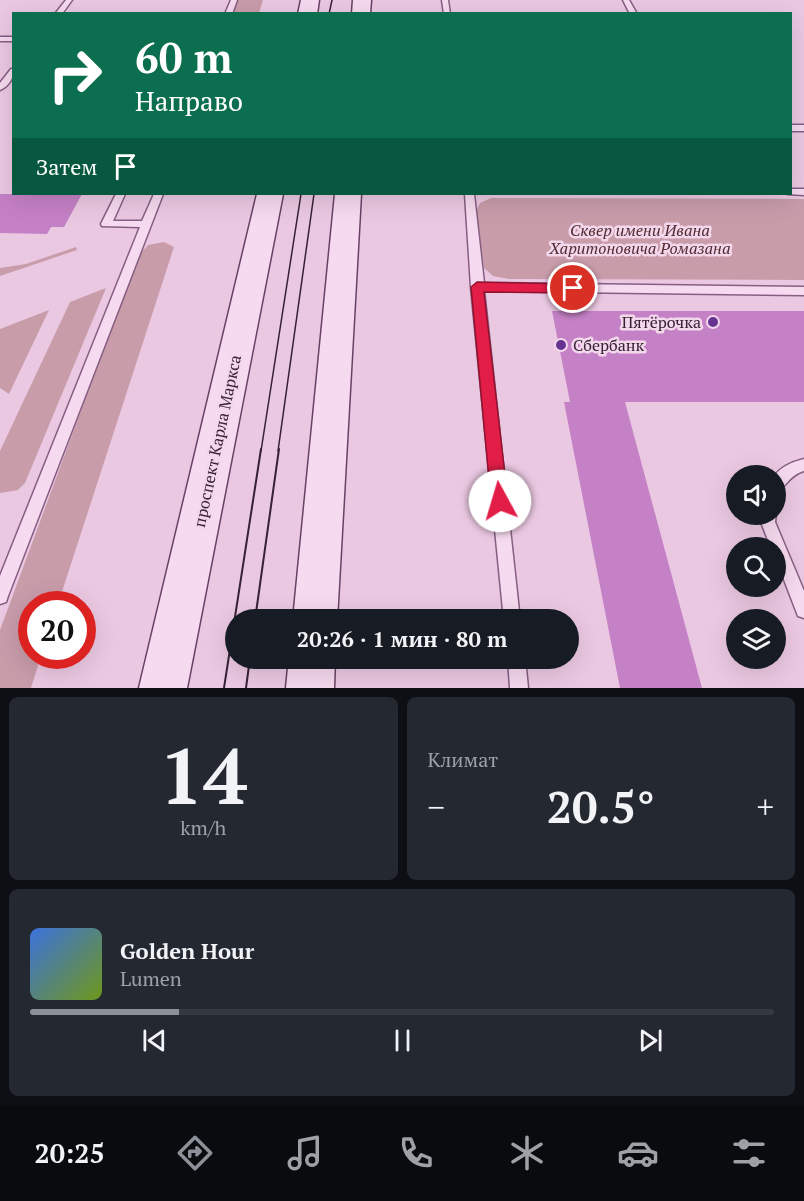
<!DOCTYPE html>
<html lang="ru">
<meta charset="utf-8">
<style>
:root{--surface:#171b24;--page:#242831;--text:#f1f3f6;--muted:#9ea1a6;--line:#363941;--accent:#8c9099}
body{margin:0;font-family:"PT Serif",serif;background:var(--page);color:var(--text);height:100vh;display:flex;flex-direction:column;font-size:22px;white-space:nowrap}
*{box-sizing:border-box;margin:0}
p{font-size:20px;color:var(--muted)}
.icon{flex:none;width:33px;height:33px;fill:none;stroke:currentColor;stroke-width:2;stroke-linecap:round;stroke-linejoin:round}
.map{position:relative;height:688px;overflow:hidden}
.side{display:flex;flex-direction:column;gap:9px;padding:9px;background:#0d0f14;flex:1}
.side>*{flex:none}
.hud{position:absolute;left:12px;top:12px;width:780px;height:183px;border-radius:0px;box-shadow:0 6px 24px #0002;background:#0b6e4f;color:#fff;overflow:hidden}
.controls{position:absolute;left:726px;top:465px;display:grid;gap:12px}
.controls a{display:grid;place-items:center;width:60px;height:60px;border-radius:50%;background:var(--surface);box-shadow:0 6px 24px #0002;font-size:30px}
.speed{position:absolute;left:18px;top:591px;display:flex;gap:12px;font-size:30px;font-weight:700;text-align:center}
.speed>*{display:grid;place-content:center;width:78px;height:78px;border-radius:50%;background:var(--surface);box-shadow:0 6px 24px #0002;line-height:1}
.speed .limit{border:9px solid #d22;background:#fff;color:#111}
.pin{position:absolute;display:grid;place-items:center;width:51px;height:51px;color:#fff;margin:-26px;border:3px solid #fff;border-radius:50%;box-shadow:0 2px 6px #0007}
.me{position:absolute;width:66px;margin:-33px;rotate:354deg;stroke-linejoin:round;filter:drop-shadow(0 0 4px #0008)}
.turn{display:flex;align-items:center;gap:21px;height:126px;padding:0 24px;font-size:27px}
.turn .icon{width:78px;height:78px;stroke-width:2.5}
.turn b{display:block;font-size:42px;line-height:51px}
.then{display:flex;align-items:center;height:57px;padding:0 24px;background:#0003;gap:12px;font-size:22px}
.big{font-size:45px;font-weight:700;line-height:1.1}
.side .widget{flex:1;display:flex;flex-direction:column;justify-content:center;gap:9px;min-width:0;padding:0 21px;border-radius:9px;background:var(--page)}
.side .dial{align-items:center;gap:0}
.dial b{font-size:78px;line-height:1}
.song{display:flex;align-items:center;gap:18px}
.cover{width:72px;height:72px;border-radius:9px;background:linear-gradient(135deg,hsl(220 70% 55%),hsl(80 70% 35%))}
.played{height:6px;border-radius:3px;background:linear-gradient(90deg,var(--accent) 20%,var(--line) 20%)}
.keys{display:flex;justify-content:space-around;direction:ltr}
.heat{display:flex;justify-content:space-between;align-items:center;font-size:33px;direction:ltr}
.side .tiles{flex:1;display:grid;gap:9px;grid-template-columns:1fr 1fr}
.widget:last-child{grid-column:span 2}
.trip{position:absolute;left:225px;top:609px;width:354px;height:60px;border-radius:30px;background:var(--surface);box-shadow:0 6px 24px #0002;font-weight:700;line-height:60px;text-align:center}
.dock{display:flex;height:96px;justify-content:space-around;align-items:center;background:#090b0e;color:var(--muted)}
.dock .icon{width:42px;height:42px}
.dock .active{color:var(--accent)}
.dock b{font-size:27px;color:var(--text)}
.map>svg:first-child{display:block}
.green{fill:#c99caa}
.building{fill:#c581c6}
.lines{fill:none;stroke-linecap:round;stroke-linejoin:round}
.service-casing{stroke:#865e82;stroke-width:3}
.secondary-casing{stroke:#684165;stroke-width:3}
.service{fill:#f6daef;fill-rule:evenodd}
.secondary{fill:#f6daef;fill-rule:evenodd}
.tram-far1{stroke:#372136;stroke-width:1.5}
.tram{stroke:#372136;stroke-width:2}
.route{fill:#e11d48;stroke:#92132f;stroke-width:1.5}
.poi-dot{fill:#673390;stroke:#f3d7eb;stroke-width:2}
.labels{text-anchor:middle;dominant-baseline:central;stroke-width:5;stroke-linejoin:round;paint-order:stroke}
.park-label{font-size:16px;font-style:italic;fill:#522930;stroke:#f3d7eb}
.poi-label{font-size:16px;fill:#372136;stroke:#f3d7eb;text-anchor:end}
.street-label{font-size:16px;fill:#372136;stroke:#f3d7eb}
</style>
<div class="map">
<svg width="804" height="688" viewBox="0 0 804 688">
<rect width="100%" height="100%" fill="#ebc8e2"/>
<path class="green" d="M238,0h25l-4,13h-27z
M491,198l313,1v81l-295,-1 -16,-3 -9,-8 -8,-57 4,-8z
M164,242l10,5 -116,357h-26v52h9l-10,32h-31v-58l138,-374 10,-11z
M76,247l1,3 -77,26v-8l26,-4z
M106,288l-81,195 -7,7 -18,3v-42l70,-149z
M49,310l-40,84 -9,-6v-59z"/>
<path class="building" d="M0,194h82l-18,33h-13l-4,7 -47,-1z
M552,311h252v91h-179l77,286h-82l-56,-286h6z"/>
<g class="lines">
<g class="service-casing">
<path id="service" d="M66,0h6l-10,14h-7z
M231,0h6l-5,14h-7z
M442,0h6l2,14h-6z
M623,0h6l8,14h-7z
M0,37h14v4h-14z
M11,69h3c0,9 -6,18 -14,21v-7z
M790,125h14v6h-14z
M790,189h14v6l-17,-1h3z
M116,194h9l-12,27h29l12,-27h9l-155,402 -2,6 -6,2v-28l140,-349 -38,-1 -1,-2z
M465,194h9l10,89 320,4v8l-320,-4 36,329h-16l-33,-333z
M804,459v12c-15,4 -18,17 -28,20v-15h-2c8,-10 18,-14 30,-17z
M776,512l-1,10 29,69v27l-6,-2 -22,-57v-11h-5l-10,-26 1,-8h14z
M508,658h17l3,30h-18z"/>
</g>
<g class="secondary-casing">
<path id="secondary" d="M301,0h18l-2,14h-19z
M353,0h18l-1,14h-18z
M257,194h26l-96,494h-48z
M335,194h26l-24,426h-44z
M289,658h46l-1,30h-48z"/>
</g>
<use href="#service" class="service"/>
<use href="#secondary" class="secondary"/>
<path class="tram-far1" d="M329,14l3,-14
M261,451l40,-257
M278,451l36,-257"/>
<path class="tram" d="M255,620l24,-171
M224,688l37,-239
M246,688l4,-30"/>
</g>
<path class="route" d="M477,282l96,2 6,4 -6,5 -89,-1 24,209 -3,5 -5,2 -6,-2 -3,-5 -20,-214z"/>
<g class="poi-dot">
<circle cx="713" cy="322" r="6"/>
<circle cx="561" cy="345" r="6"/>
</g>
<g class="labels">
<g class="park-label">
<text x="640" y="230">Сквер имени Ивана<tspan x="640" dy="18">Харитоновича Ромазана</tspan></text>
</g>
<g class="poi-label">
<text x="701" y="322">Пятёрочка</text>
<text x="573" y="345" text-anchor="start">Сбербанк</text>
</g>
<g class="street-label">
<text transform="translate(217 441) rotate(-78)">проспект Карла Маркса</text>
</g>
</g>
</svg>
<div class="controls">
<a><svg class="icon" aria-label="sound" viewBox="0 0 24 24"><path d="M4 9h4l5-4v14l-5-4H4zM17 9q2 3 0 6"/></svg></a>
<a><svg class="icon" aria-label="search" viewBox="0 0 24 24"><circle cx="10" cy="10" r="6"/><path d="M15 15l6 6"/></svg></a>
<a><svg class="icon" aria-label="layers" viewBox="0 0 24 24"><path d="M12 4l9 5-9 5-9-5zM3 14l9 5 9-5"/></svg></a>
</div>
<div class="speed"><div class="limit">20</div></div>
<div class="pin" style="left:573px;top:288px;background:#d93025"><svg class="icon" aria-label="arrive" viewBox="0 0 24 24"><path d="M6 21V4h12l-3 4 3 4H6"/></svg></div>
<svg class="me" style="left:500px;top:501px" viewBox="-20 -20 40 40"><circle r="19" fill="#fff"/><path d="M0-13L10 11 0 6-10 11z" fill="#e11d48"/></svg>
<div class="trip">20:26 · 1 мин · 80 m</div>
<div class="hud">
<div class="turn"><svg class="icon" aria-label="right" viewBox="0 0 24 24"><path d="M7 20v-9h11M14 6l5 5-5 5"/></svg><div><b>60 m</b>Направо</div></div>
<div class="then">Затем<svg class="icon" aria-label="arrive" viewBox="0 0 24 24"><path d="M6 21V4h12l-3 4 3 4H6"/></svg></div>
</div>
</div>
<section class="side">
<div class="tiles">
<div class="widget dial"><b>14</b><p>km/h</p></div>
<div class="widget"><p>Климат</p>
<div class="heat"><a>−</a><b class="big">20.5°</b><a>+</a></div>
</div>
<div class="widget">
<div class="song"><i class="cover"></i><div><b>Golden Hour</b><p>Lumen</p></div></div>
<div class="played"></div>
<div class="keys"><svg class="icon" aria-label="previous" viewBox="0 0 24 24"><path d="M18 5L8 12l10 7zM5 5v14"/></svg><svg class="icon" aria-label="pause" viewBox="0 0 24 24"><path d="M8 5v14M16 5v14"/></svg><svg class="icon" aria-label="next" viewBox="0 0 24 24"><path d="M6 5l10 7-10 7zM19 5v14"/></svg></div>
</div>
</div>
</section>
<nav class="dock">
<b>20:25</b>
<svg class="icon active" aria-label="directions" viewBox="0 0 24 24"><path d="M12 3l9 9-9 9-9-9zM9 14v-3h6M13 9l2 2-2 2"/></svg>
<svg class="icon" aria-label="music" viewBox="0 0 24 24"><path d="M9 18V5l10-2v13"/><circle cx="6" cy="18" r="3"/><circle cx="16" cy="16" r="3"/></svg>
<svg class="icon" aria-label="phone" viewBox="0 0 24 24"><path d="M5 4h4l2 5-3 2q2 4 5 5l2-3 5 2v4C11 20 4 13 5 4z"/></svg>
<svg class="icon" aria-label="climate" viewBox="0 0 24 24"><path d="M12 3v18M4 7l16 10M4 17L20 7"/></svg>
<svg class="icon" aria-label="car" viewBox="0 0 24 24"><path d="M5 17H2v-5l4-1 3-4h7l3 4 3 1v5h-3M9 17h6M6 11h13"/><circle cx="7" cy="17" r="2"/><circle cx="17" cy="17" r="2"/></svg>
<svg class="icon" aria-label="filters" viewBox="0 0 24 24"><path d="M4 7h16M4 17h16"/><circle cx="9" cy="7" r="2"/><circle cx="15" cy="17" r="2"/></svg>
</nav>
